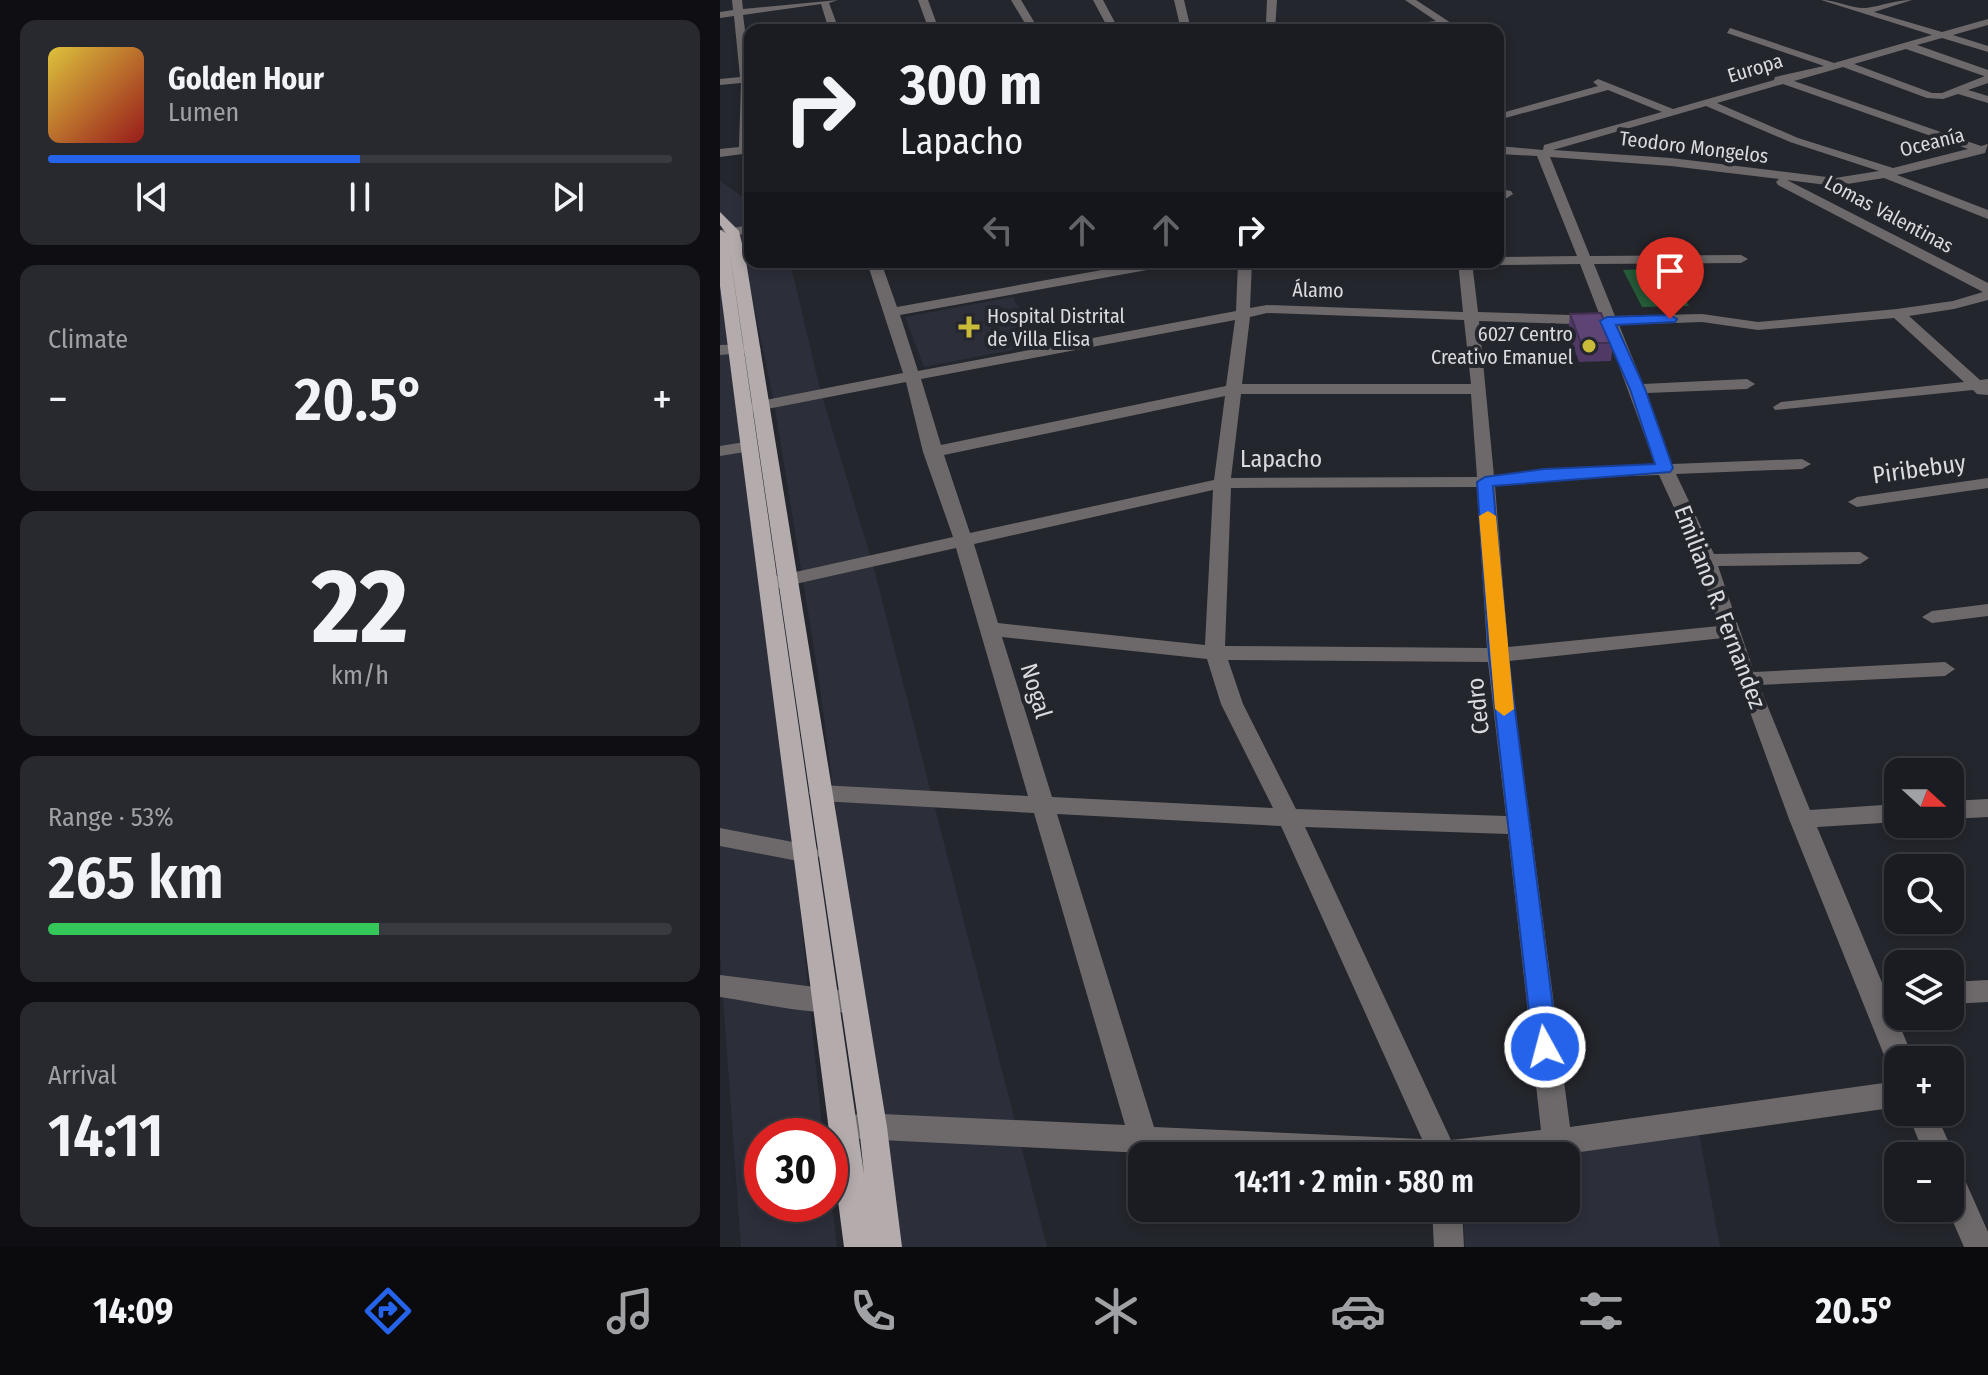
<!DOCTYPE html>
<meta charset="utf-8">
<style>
:root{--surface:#1b1c22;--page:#28292f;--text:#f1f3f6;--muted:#a0a1a5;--line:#393a40;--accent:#2563eb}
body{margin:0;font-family:"Fira Sans Condensed",sans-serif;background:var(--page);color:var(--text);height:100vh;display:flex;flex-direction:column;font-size:30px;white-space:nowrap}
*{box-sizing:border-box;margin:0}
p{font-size:26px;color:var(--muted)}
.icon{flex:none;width:44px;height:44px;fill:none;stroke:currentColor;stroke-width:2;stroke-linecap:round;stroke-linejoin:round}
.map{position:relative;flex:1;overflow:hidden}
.panel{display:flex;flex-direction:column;gap:20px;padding:20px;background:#0f0f13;width:720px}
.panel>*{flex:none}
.hud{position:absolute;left:24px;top:24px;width:760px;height:244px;border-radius:16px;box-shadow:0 4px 12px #0003,0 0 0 2px var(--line);background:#1b1c22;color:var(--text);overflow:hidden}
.needle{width:52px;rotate:111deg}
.controls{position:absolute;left:1164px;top:758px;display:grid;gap:16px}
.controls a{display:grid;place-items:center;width:80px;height:80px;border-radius:16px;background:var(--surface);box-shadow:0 4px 12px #0003,0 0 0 2px var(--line);font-size:40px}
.speed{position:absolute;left:24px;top:1118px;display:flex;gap:16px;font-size:40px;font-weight:700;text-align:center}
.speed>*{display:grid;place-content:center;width:104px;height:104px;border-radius:50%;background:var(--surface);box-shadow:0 4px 12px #0003,0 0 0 2px var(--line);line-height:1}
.speed .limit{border:12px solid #d22;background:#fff;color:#111}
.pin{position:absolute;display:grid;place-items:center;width:68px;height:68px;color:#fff;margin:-82px -34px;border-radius:50% 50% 50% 0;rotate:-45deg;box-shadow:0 0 8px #0007}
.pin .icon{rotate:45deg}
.me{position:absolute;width:88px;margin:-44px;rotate:353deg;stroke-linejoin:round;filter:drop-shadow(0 0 6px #0008)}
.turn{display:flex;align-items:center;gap:28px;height:168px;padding:0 24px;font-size:36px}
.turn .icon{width:104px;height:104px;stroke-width:2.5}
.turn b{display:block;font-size:56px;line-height:68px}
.lanes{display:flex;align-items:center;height:76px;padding:0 24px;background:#0003;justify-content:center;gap:40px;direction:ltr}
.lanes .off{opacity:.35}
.big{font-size:60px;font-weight:600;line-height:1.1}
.panel .card{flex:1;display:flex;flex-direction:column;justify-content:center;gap:12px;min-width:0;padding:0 28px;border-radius:16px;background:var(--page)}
.panel .dial{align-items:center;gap:0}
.dial b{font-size:104px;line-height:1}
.song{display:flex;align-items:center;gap:24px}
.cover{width:96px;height:96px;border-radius:12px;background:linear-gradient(135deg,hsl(50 70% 55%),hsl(0 70% 35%))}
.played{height:8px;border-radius:4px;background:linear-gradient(90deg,var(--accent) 50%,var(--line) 50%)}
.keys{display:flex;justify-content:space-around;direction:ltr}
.heat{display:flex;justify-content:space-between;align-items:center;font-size:44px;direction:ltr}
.charge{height:12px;border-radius:6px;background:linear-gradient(90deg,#34c759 53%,var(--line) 0)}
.trip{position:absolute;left:408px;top:1142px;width:452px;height:80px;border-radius:16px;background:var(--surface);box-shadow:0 4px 12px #0003,0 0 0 2px var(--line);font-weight:600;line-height:80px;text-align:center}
.dock{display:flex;height:128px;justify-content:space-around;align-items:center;background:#0b0b0e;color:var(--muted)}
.dock .icon{width:56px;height:56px}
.dock .current{color:var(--accent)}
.dock b{font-size:36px;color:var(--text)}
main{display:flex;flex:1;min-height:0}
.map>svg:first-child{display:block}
.built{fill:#2c2f3a}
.green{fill:#255b38}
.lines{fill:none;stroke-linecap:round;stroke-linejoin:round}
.minor{fill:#6d696a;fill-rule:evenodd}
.major{fill:#b4abad;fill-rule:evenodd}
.wall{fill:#503a65}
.building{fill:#5d4475;stroke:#413052;stroke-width:2}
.route{fill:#2563eb;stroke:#184099;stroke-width:2}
.slow{fill:#f59e0b}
.poi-dot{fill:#caba3a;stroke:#24262d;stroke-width:3}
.labels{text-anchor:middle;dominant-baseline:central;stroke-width:8;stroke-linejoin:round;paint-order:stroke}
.far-street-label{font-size:20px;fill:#dadbdf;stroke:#24262d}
.far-poi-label{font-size:20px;fill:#dadbdf;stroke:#24262d;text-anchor:start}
.street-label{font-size:24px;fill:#dadbdf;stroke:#24262d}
</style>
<main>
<section class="panel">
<div class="card">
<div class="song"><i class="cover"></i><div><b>Golden Hour</b><p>Lumen</p></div></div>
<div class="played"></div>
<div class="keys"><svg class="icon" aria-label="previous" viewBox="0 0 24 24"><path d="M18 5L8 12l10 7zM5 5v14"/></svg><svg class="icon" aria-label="pause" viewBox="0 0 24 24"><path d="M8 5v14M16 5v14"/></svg><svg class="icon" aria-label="next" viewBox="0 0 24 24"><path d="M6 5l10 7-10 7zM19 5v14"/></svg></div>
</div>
<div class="card"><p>Climate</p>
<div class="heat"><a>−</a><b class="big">20.5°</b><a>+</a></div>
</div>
<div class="card dial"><b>22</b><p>km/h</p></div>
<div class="card"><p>Range · 53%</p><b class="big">265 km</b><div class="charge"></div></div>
<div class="card"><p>Arrival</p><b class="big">14:11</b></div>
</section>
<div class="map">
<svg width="1268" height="1247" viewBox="0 0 1268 1247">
<rect width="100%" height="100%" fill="#24262d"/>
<path class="built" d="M0,181l30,21v60h40l31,131 52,172 174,682h-146l-27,-145 -56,-429 -44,-270 -35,-171 -19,-15z
M0,280l63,462 40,394h-61v68h68v-15l7,58h-96l-21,-292z
M293,297l24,48 -113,22 -19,-50z
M979,1133l21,114h-255l-2,-39h103v-52h-89z"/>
<path class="green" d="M948,268l21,38 -47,1 -19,-37z"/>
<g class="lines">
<path class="minor" d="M12,0h10l1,9 95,-9 -9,3 10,27h-10l-8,-26 -78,11 7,53v85l-30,4v-8l19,-2 2,-64 -21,2v-6l20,-2 -6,-61 -14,2v-6l13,-2z
M198,0h10l11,30h-10z
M291,0h10l18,30h-10z
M373,0h10l16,30h-10z
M454,0h10l7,30h-10z
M547,0h10l-2,30h-10v-3l-55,3 56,-8z
M685,0h11l35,23 -52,7h-39l76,-9z
M1101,0c15,0 31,9 45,8 16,-2 29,-8 46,-8l-38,12 68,20 46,-13v6l-35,10 35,11v6l-46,-14 -25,7 71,25v13l-20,7 20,6v7l-30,-9 -15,5 -16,-1 -84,-31 -49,14 187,65 7,-2 -3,9 -88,22 91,35v9l-104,-41 -49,8 -48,-6 201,103v17l-34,9 -45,7 71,64 8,-1v16l-11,-1 -4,-4 -198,20 -2,-3 8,-5 183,-20 -70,-64 -136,12 -56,-8 -83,3 24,59 104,-5 8,5 -8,5 -100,4 25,71 130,-5 9,5 -9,5 -126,5 38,80 146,-2 9,6 -9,6 -142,2 36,106 191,-10 10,7 -10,7 -186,9 51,125 88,-6v18l-81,5 66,158 15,-1v22l-6,1 22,53h-16v11l-8,-2 -4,-9 -97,-241 -66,-181 -214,23 61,466 328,-46v26l-346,49h-347l-345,-17 -10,-4 -4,-9 4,-9 10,-4 265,12 -91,-312 -214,-12 -8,-2 -3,-6 3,-6 8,-2 208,11 -72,-248 -183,41 -10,-6 10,-6 180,-40 -30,-85 -17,-70 -160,31 -6,-2v-6l163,-32 -36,-111h14l16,45 249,-45h30l-7,4 -269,49 18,56 318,-60 2,-49h14l-2,46 17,-3 196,7 -5,-50h14l6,50 122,4 -20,-52 -82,1 -6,-3h6v-5l79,-1 -40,-100 -39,-2v-8l45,4 1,-5 118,-33 -54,-22 -110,30v-6l100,-28 -5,-4 5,-3 75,30 101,-29 1,-3 49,-11 -97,-33 3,-5 104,35 98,-28zM1186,49l78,27h1l-43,17h-10l-78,-29zM1063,84l185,65 -75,19 -95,-30 -81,-35zM986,106l84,36 89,29 -44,7 -164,-20 -118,-8zM830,157l121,9 108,13 -3,3 2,3 205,107 -30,9 -56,8 -139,13 -56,-8 -87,2 -21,-52 147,-1 7,-4 -7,-4 -151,1zM547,313l197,7 7,64h-229l8,-67zM515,320l-9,66 -285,59 -20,-66zM759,321l125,4 51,139 -111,5 -50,7zM521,394h230l6,83 -246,1zM505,396l-11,84 -244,53 -26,-78zM939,475l39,85 21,66 -211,21 -13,-161 49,-7zM757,487l10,161 -262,-2 6,-158zM493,490l-8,155 -207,-22 -24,-79zM282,637l205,22 14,45 52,104 -221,-11zM508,660l260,2 18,154 -210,-7 -53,-105zM337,814l224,12 141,313 -268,-12zM585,827l203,7 33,296 -90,10z
M778,189l13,2 2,3 -6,4 -9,-1z
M30,225v8l-30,5v-8z
M33,344l8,5 -3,3 -38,3v-10z
M31,441l6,1v8l-37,6v-10z
M1268,478v10l-131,19 -9,-5 9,-5z
M1268,604v12l-56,7 -10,-6 10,-6z
M1268,799v18l-38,2v-18z
M0,828l88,17 8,2 4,7 -4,7 -8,2 -88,-17z
M0,975l142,18 4,8 -4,8c-32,11 -106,-7 -142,-12z
M1268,980v22l-38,2v-22z
M1187,1112h28l20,44 -4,9 9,4 28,63v15h-24l-17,-39h3v-52h-25z
M712,1208h30l2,39h-30z"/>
<path class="major" d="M0,212l19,19 7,30 141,866 15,120h-58l-124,-961v-56l6,3 -6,-8zM8,241l131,886 5,47z"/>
</g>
<path class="wall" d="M850,314l43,29 -2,18 -32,1 -11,-30z"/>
<path class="building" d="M881,313l12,30h-32l-11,-29z"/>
<path class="route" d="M950,315l7,4 -2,3 -59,3 29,64 28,79 -3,4 -177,14 15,169 50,392 -4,8 -9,3 -8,-3 -4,-8 -44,-392 -12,-173 8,-5 59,-8 111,-5 -25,-75 -30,-68 7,-4z"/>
<path class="slow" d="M768,511l8,5 18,193 -10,7 -9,-7 -16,-193z"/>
<g class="poi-dot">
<path d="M245 315h8v8h8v8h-8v8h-8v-8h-8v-8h8z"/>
<circle cx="869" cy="346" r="8"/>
</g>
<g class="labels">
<g class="far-street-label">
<text transform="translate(1035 68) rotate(-17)">Europa</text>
<text transform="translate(1212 142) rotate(-14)">Oceanía</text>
<text transform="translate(974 147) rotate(7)">Teodoro Mongelos</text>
<text transform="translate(1169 214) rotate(28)">Lomas Valentinas</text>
<text transform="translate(598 290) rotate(1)">Álamo</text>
</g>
<g class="far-poi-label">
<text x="267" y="316">Hospital Distrital<tspan x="267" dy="23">de Villa Elisa</tspan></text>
<text x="853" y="334" text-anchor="end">6027 Centro<tspan x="853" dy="23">Creativo Emanuel</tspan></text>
</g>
<g class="street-label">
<text x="561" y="459">Lapacho</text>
<text transform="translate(1199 469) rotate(-8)">Piribebuy</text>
<text transform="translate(1000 607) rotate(69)">Emiliano R. Fernandez</text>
<text transform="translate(316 691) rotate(73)">Nogal</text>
<text transform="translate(758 706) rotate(-96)">Cedro</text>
</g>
</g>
</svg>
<div class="controls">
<a><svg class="needle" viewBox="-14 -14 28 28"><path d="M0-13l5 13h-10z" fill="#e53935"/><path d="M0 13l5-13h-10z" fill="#a0a1a5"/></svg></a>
<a><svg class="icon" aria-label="search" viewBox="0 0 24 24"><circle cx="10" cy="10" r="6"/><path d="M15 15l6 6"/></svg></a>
<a><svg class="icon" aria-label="layers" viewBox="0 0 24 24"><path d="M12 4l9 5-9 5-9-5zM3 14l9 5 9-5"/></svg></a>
<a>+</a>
<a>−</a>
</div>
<div class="speed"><div class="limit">30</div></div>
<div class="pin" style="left:950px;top:319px;background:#d93025"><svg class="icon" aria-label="arrive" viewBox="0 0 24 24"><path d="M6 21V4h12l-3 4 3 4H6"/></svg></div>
<svg class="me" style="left:825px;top:1047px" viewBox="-20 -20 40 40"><circle r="17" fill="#2563eb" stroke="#fff" stroke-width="3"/><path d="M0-11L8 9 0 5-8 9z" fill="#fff"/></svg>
<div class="trip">14:11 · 2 min · 580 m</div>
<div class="hud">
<div class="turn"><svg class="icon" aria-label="right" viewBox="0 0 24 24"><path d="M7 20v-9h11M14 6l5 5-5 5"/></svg><div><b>300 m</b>Lapacho</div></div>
<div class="lanes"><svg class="icon off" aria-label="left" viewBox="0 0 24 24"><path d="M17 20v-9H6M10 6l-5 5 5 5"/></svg><svg class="icon off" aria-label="ahead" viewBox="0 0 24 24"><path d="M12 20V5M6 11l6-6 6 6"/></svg><svg class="icon off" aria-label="ahead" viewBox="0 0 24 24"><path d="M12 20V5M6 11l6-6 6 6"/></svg><svg class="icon" aria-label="right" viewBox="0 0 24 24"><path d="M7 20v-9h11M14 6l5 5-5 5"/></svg></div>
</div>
</div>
</main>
<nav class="dock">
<b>14:09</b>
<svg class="icon current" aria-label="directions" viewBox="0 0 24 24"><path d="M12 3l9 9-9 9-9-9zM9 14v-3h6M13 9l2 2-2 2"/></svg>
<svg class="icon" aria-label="music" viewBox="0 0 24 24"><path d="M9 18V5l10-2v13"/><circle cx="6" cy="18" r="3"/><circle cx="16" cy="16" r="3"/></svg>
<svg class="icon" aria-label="phone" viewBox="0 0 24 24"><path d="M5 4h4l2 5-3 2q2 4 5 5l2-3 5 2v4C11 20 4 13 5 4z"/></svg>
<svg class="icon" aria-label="climate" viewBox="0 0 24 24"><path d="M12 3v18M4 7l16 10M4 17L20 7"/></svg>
<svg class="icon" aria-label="car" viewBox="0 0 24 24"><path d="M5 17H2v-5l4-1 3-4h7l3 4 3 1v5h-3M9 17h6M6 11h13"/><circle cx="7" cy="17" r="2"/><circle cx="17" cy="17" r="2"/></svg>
<svg class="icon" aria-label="filters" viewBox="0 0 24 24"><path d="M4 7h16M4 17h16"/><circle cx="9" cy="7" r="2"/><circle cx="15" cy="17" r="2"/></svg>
<b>20.5°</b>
</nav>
